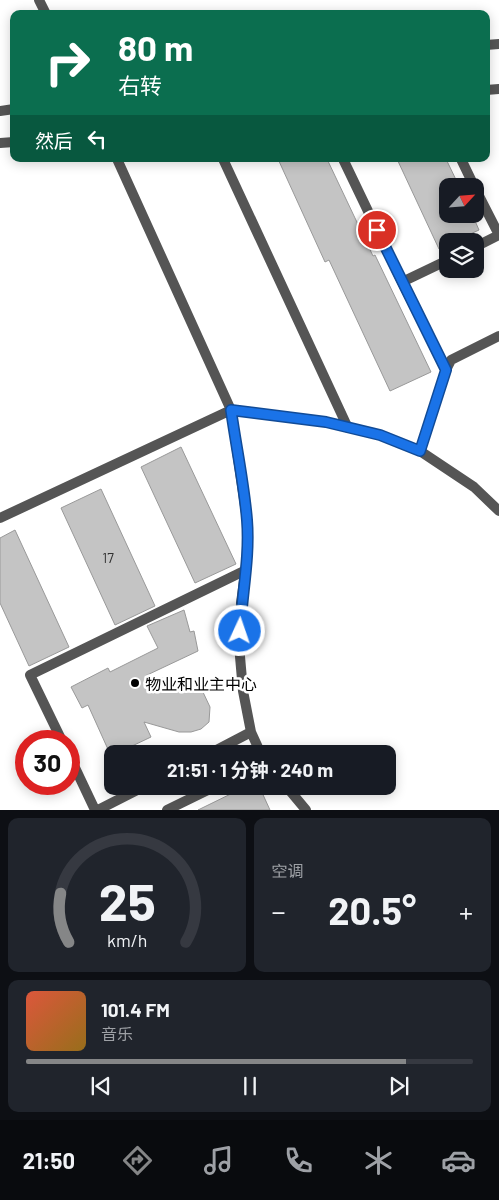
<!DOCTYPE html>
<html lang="zh">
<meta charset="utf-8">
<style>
:root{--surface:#171b24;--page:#20242c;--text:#f1f3f6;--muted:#9ea1a6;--line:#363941;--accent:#858687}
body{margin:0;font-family:Barlow,"Noto Sans SC",sans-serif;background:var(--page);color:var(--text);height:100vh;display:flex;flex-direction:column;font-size:19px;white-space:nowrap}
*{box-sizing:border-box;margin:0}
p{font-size:16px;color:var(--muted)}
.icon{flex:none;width:28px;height:28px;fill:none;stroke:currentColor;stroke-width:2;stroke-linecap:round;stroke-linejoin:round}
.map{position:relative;height:810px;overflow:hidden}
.sheet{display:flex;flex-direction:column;gap:8px;padding:8px;background:#0d0f14;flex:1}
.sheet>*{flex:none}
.guide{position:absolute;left:10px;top:10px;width:480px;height:152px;border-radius:10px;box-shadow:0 2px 12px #0003;background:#0b6e4f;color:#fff;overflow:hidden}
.needle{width:32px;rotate:64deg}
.buttons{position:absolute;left:439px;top:178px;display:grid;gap:10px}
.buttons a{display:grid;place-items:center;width:45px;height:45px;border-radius:10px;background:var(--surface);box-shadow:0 2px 12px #0003;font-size:25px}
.speed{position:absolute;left:15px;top:730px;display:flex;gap:10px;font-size:25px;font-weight:700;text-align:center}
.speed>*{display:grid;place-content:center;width:65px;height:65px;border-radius:50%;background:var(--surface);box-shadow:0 2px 12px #0003;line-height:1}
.speed .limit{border:8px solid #d22;background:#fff;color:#111}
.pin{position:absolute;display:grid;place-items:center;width:42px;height:42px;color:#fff;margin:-21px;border:2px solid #fff;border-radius:50%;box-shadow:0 1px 5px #0007}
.me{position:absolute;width:55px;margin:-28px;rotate:3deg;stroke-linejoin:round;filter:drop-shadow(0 0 4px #0008)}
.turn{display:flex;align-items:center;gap:18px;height:105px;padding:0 25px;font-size:22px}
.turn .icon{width:65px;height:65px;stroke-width:2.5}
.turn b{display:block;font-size:35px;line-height:42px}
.then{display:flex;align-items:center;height:48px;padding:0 25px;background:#0003;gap:10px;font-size:19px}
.big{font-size:38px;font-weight:700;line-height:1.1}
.sheet .widget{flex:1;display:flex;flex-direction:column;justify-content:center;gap:8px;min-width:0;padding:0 18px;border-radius:10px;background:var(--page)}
.sheet .dial{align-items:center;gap:0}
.dial svg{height:130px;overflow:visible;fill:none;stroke:var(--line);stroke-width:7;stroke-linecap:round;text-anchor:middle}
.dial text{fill:var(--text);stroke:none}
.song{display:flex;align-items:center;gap:15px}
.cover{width:60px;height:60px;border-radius:8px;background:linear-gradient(135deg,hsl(10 70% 55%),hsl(40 70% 35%))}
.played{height:5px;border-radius:2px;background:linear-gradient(90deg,var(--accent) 85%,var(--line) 85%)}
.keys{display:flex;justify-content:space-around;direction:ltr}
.heat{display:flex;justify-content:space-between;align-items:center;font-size:28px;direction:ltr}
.sheet .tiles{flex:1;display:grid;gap:8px;grid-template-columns:1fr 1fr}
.widget:last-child{grid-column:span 2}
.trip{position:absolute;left:104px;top:745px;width:292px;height:50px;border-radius:10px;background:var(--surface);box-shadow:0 2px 12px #0003;font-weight:700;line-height:50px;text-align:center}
.dock{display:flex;height:80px;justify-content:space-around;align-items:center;background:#090b0e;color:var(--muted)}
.dock .icon{width:35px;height:35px}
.dock .selected{color:var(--accent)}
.dock b{font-size:22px;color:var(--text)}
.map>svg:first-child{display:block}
.building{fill:#c4c4c4;stroke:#999}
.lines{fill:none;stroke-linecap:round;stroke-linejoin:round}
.minor{stroke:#555;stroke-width:10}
.tertiary{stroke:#555;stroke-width:10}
.route-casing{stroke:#114b97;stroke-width:12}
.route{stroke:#1a73e8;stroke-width:9}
.poi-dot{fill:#000;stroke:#fff;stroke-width:2}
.labels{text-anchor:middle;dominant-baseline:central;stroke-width:5;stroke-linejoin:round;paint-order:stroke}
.number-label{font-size:14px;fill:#313131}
.poi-label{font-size:16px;fill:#000;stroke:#fff;text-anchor:start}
</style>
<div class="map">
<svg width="499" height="810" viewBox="0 0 499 810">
<rect width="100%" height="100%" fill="#fff"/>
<path class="building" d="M278,159h49l46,97 2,-1 56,117 -41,19 -61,-131 -4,2z
M397,159h49l13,27h-11v28h24l7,16 -24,11h-7v4l-9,4z
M181,447l55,117 -41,19 -54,-116z
M101,489l54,117 -40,19 -54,-117z
M15,530l54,117 -40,19 -29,-63v-65z
M184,610l6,22 4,-1 4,20 -53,25 45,6 7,3 5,5 8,17 -1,15 -8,7 -10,3h-12l-35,-10 7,15 -40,19 -23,-51 -6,3 -11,-21 37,-19 2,4 48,-24 -11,-22z
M247,786h12l11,24h-72z"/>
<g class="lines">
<path class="minor" d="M39,0l7,14
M117,159l114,251 16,110v38l-6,45 -2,42 4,46 8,41 10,22
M223,159l125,269
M343,159l59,123 46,-22
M461,159l13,27
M475,188l24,47 -24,12
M402,282l44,88
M420,451l26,-81 5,-10 48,-24
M0,518l231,-108 95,12 54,13 40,16 54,36 25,24
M62,741l-32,-66 216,-105
M209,754l42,-22
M69,755l26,55
M286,786l20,24
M98,810l47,-24
M167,810l49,-24"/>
<path class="tertiary" d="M486,45l13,-1
M486,90l13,-1
M0,111l14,-2
M0,143l14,-1"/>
</g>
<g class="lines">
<g class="route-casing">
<path id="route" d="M240,631c2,-37 10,-74 7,-111 -3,-37 -11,-74 -16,-110l95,12 54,13 40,16 26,-81 -69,-140"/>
</g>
<use href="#route" class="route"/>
</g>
<circle class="poi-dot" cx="135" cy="683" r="5"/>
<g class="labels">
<g class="number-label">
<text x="108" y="557">17</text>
</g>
<g class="poi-label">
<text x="145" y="683">物业和业主中心</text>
</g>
</g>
</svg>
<div class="buttons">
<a><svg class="needle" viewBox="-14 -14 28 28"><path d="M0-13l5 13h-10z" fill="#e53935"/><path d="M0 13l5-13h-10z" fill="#9ea1a6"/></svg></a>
<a><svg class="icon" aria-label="layers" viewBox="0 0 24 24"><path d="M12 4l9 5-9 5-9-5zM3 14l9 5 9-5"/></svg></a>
</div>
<div class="speed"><div class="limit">30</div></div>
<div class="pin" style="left:377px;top:230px;background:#d93025"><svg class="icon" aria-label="arrive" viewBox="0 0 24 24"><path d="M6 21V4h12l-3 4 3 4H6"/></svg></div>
<svg class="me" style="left:240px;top:631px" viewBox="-20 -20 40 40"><circle r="17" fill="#1a73e8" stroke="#fff" stroke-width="3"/><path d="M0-11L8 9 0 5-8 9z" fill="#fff"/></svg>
<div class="trip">21:51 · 1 分钟 · 240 m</div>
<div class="guide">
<div class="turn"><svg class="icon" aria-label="right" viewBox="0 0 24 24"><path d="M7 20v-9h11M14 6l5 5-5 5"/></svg><div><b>80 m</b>右转</div></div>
<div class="then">然后<svg class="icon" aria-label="left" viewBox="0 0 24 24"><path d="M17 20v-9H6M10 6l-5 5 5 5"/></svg></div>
</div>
</div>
<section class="sheet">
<div class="tiles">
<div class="widget dial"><svg viewBox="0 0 100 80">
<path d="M14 69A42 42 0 1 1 86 69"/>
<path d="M14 69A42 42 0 0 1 9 39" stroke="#858687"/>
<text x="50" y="56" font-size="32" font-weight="700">25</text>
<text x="50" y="72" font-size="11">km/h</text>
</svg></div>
<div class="widget"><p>空调</p>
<div class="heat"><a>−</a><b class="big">20.5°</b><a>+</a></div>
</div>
<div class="widget">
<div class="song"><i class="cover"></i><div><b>101.4 FM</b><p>音乐</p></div></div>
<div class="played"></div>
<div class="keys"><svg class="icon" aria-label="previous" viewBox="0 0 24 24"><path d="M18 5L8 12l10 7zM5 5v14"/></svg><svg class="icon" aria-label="pause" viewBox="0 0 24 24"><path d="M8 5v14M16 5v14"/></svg><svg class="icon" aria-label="next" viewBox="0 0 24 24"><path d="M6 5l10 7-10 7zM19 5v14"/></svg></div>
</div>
</div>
</section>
<nav class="dock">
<b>21:50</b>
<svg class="icon selected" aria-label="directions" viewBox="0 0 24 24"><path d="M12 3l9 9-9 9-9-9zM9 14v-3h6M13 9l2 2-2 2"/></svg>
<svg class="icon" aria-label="music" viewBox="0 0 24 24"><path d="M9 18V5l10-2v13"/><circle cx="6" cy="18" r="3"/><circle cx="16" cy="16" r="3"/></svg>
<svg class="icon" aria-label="phone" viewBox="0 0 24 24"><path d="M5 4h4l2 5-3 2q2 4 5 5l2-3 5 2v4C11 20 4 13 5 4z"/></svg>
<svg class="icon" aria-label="climate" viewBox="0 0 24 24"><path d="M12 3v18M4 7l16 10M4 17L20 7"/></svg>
<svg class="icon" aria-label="car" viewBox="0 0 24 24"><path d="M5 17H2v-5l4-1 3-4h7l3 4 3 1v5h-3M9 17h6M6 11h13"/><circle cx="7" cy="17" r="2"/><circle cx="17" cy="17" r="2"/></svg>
</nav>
